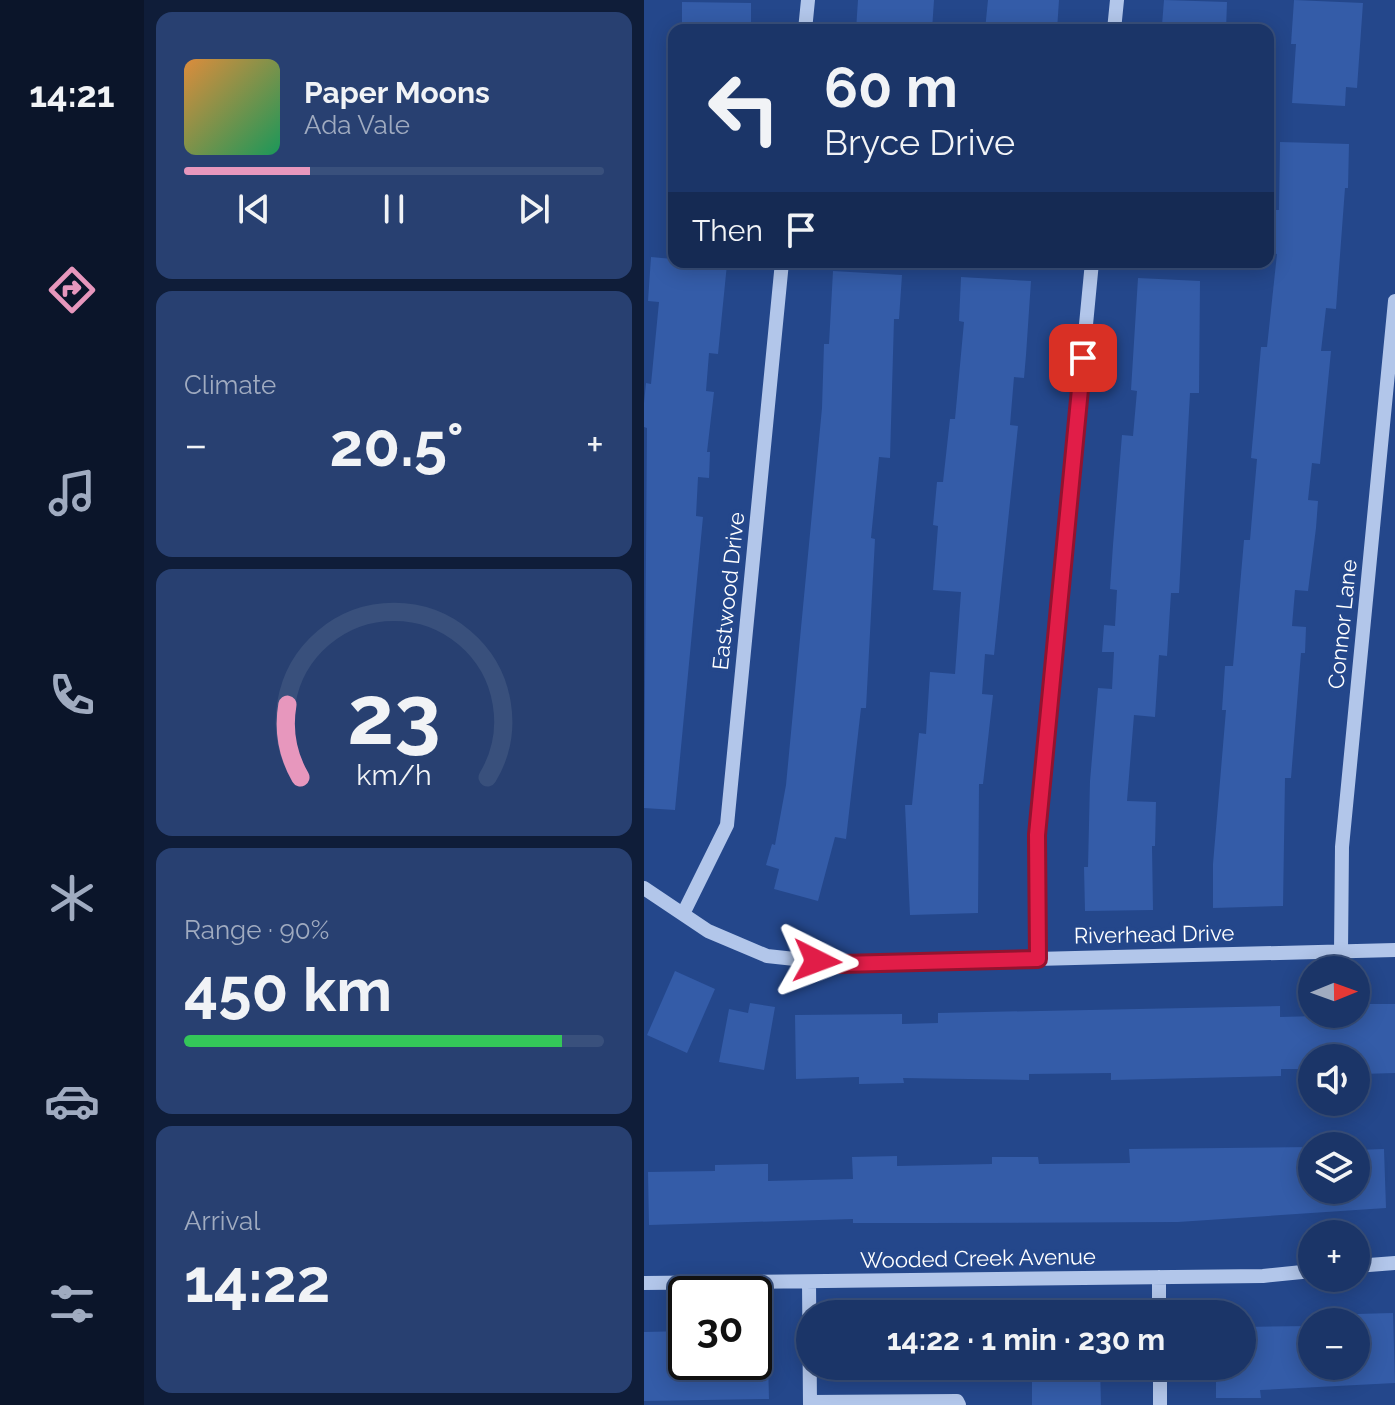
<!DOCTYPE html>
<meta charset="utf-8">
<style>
:root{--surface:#1b3568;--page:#284071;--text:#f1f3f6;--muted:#a0abc0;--line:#39507c;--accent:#e797bd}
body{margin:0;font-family:Raleway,sans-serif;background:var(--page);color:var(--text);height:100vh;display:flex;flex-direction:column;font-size:30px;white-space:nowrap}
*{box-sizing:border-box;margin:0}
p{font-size:26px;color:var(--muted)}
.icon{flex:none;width:44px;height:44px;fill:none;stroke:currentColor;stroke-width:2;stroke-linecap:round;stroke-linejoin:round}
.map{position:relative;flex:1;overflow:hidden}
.drawer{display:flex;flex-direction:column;gap:12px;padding:12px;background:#0f1d39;width:500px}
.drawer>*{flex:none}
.top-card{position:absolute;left:24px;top:24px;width:606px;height:244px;border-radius:16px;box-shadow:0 4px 20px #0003,0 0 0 2px var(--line);background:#1b3568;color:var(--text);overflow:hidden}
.needle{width:52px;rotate:89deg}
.buttons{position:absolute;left:654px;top:956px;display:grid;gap:16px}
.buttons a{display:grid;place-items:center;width:72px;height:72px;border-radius:50%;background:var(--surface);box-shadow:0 4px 20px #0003,0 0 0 2px var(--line);font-size:40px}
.speed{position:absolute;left:24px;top:1276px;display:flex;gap:16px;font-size:40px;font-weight:700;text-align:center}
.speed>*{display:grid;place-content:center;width:104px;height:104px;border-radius:50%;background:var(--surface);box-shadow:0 4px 20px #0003,0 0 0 2px var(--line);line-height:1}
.speed .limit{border:4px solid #111;border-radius:12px;background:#fff;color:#111}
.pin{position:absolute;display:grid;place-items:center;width:68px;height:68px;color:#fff;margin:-34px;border-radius:16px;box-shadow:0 4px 12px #0006}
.me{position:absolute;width:88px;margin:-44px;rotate:93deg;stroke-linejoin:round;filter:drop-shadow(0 0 6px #0008)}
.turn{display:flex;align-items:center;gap:28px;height:168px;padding:0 24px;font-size:36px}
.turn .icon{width:104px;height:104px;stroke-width:2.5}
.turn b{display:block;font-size:56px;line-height:68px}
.then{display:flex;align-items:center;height:76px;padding:0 24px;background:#0003;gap:16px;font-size:30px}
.big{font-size:60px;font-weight:700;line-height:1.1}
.drawer .card{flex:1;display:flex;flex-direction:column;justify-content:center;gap:12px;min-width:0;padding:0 28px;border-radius:16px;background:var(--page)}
.drawer .dial{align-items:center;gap:0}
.dial svg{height:208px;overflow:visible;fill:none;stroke:var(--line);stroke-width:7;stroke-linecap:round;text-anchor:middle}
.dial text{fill:var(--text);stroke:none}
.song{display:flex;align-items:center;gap:24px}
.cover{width:96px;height:96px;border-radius:12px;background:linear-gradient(135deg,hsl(30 70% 55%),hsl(150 70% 35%))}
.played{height:8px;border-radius:4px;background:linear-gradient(90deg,var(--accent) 30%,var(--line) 30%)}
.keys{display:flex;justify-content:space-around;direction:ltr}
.heat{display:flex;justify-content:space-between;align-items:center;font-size:44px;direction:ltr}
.charge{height:12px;border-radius:6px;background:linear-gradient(90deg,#34c759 90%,var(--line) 0)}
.trip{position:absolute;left:152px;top:1300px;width:460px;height:80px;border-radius:40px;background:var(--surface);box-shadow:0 4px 20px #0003,0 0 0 2px var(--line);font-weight:700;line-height:80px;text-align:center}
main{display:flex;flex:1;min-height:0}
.tabs{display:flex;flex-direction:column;width:144px;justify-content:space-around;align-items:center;background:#0b152a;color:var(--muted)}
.tabs .icon{width:56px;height:56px}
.tabs .current{color:var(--accent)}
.tabs b{font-size:36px;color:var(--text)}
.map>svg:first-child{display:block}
.building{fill:#345ca8}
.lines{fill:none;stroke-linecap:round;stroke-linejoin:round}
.minor{stroke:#b2c6ea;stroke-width:14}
.route-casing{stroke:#92132f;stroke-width:20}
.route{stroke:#e11d48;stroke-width:14}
.labels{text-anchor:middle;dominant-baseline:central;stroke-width:8;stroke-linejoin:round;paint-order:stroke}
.street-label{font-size:22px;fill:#fff;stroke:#24478b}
</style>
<main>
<nav class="tabs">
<b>14:21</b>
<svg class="icon current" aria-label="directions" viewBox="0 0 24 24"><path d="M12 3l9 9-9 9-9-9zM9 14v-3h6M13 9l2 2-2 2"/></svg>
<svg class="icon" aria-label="music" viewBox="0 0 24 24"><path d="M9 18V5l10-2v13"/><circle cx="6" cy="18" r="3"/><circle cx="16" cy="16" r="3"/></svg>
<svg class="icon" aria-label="phone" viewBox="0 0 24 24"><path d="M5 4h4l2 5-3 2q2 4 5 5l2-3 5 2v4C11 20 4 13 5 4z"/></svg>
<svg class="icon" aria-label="climate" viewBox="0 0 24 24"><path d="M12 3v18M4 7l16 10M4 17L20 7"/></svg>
<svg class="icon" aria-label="car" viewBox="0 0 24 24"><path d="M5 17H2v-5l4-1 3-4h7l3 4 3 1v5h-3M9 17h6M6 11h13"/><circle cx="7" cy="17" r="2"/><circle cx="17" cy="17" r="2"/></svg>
<svg class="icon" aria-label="filters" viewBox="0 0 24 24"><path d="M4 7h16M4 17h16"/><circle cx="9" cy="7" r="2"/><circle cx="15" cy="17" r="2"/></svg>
</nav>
<section class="drawer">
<div class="card">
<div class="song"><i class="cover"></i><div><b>Paper Moons</b><p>Ada Vale</p></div></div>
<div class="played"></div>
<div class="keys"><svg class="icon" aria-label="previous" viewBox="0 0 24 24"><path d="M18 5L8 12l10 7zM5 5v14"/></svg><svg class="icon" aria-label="pause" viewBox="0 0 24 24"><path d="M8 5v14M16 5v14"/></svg><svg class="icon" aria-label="next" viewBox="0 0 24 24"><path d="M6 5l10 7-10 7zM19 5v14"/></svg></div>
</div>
<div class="card"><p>Climate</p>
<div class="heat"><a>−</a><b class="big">20.5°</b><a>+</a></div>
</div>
<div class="card dial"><svg viewBox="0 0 100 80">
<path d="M14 69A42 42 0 1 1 86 69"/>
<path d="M14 69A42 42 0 0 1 9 41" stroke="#e797bd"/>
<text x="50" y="56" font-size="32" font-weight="700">23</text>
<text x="50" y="72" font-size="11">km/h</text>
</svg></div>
<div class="card"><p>Range · 90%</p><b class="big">450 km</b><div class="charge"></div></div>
<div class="card"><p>Arrival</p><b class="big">14:22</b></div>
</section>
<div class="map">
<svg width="751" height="1405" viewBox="0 0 751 1405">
<rect width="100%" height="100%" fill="#24478b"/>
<path class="building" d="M214,0h76l-2,30h-76z
M344,0h71l-2,30h-72z
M520,0l63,2 -1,28h-56l1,-4 -9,-1z
M650,0l69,3 -6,85 -11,-1 -1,19 -53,-3 4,-59h-5z
M38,2l69,1v27h-69z
M636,142l69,2 -1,44h-3l-9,121 -10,-1 -5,43h10l-11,113 -8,-1 -4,37 10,1 -2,27 -8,63 -13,-1 -3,36 14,1 -1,26h-4l-10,125h-6l-2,128 -70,2v-44l13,-154h-4l3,-44h8l11,-126h6l7,-81 -6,-1 4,-44 6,-67h6l10,-93 -6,-1 3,-43h5z
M7,257l76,7 -9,90 -9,-1 -3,38 8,1 -7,60h3l-1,26 -11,-1 -2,39 7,1 -28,293 -31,-2 3,-380 -3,-1v-24l2,-20 5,1 8,-82 -11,-1z
M189,271l69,4 -3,44h-5l-4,139 -11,-1 -8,81 4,1 -9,169h-5l-15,131 -11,-2 -17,64 -44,-12 5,-20 -13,-4 6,-21 3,1 11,-60 36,-377 2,-64h5z
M317,277l70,4 -5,74 -2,23 -10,-1 -4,48 8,1 -24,229 -9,-1 -3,40 11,1 -10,89h-4l-1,129 -68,2 -5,-110h7l7,-72 7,1 4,-62 25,2 6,-82 -28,-2 5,-64 -5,-1 4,-43h6l7,-63h5l9,-97 -5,-1z
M494,278l62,3 -1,112h-9l-11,200h-8l-4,63 -8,-1 -4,62 -21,-2 -7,86 29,1 -1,44h-3l1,64 -68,1 -1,-44h4l2,-86 8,-93 14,1 2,-37h-12l2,-27 11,1 2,-36 -7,-1 3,-44 9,-110 11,1 4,-45 -6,-1z
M31,971l40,18 -28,64 -40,-18z
M106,1003l25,4 -11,63 -45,-8 10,-53 19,4z
M717,1004h34v69l-33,1v-16h-50v11h-31v7l-170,4v-7l-82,1v6l-126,-2 1,5 -45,1v-7l-63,2 -1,-64 107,-1v10l36,-1v-10l342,-7v11l37,-1 44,-2z
M668,1147v43h44v-40l28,-1 2,59 -208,14 -253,1h-72v-4l-204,6 -1,-53 67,-1v-6l53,-1v17l85,-2 -1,-22 45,-1v10l95,-2v-7h46l1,7 91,-1 -1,-14z
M749,1313l2,70 -135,7 1,8h-45v-32h26v-39l70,-1v40h44v-52z
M42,1331v31h82l1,37 -125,2v-69z
M430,1366h26l1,39h-69v-23h42z"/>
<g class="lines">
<path class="minor" d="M161,30l3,-30
M470,30l3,-30
M0,888l64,43 59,25 74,8 554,-14
M39,914l44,-89 55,-563
M697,952l1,-105 53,-546
M394,959l-1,-124 55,-573
M712,1266l39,-3
M515,1277v37
M165,1282l1,123
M0,1283l619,-7 49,-5
M516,1366v39
M166,1402l147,-1 2,4"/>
</g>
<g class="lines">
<g class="route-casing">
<path id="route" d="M173,961l24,3 197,-5 -1,-124 46,-477"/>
</g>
<use href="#route" class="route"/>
</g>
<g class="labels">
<g class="street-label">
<text transform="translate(84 591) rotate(-84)">Eastwood Drive</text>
<text transform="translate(698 624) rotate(-84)">Connor Lane</text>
<text transform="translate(510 934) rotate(-1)">Riverhead Drive</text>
<text transform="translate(334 1258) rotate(-1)">Wooded Creek Avenue</text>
</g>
</g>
</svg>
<div class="buttons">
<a><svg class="needle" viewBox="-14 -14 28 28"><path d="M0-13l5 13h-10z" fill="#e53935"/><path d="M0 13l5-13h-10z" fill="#a0abc0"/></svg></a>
<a><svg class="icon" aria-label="sound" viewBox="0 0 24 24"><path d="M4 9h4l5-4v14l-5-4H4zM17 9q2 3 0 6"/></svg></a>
<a><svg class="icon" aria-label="layers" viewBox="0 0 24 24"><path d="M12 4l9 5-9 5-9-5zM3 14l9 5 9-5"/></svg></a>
<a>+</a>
<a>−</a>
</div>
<div class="speed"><div class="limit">30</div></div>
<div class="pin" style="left:439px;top:358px;background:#d93025"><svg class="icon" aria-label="arrive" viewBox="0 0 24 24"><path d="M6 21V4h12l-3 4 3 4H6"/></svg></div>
<svg class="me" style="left:173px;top:961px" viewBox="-20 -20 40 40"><path d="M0-17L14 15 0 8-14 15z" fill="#e11d48" stroke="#fff" stroke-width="4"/></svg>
<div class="trip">14:22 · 1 min · 230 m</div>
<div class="top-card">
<div class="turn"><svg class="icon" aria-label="left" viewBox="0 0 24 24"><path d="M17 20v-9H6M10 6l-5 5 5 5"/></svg><div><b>60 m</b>Bryce Drive</div></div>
<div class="then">Then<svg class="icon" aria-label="arrive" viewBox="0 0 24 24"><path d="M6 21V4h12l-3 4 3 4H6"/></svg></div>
</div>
</div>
</main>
